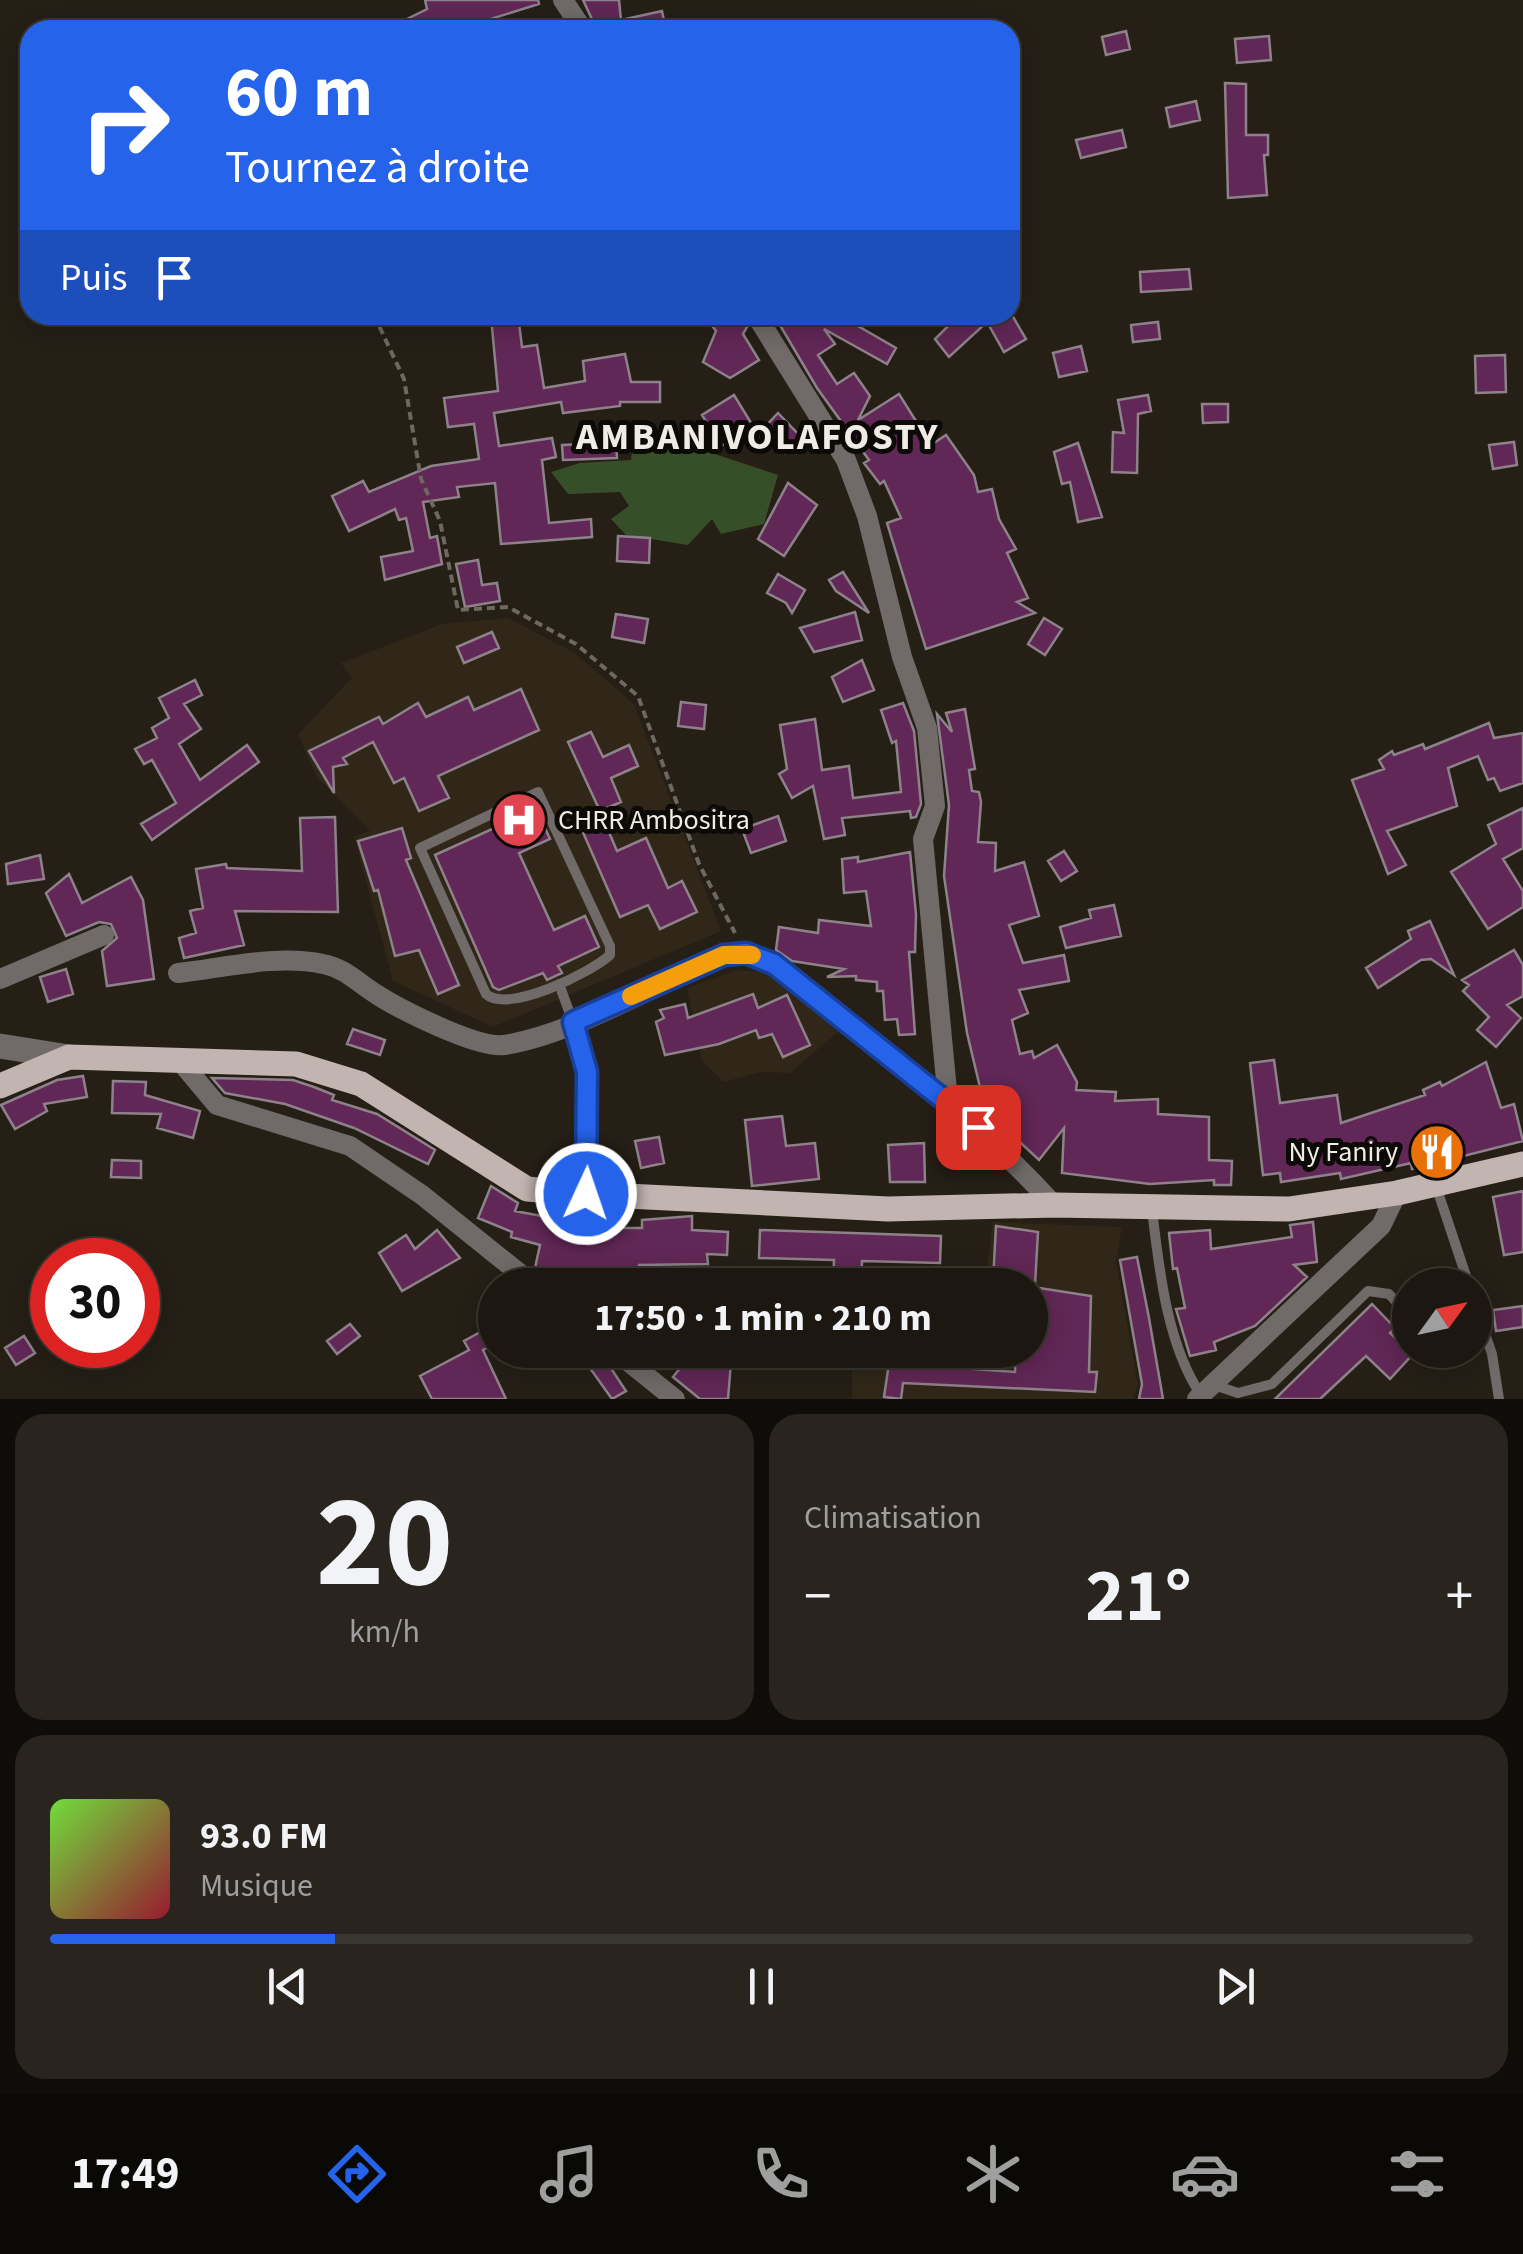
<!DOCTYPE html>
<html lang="fr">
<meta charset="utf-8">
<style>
:root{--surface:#1c1710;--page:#29241e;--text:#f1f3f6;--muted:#a09f9f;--line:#3a3630;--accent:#2563eb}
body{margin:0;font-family:"Source Sans 3",sans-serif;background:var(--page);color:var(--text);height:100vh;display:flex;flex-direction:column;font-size:38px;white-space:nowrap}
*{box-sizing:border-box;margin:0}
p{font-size:32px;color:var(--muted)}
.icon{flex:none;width:55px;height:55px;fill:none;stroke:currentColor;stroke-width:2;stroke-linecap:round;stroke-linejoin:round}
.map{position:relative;height:1399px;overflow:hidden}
.details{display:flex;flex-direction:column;gap:15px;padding:15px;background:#0f0d09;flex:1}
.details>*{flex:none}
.top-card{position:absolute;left:20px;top:20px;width:1000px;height:305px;border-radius:30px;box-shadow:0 5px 25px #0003,0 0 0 2px var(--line);background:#2563eb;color:#fff;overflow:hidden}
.needle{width:65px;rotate:57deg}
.fabs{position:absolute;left:1392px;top:1268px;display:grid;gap:20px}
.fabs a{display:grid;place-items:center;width:100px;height:100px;border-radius:50%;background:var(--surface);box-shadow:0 5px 25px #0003,0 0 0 2px var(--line);font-size:50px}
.speed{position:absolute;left:30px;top:1238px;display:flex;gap:20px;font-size:50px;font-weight:700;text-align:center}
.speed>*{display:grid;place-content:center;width:130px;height:130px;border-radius:50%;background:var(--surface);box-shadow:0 5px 25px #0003,0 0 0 2px var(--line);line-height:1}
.speed .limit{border:15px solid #d22;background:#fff;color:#111}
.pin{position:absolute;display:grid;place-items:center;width:85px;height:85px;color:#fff;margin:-42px;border-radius:20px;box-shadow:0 5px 15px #0006}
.me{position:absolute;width:110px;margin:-55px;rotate:3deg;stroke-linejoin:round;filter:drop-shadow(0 0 8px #0008)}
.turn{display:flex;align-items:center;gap:35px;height:210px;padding:0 40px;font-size:45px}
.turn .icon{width:130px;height:130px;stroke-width:2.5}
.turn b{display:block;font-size:70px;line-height:85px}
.then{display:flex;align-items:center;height:95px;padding:0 40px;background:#0003;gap:20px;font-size:38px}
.big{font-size:75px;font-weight:700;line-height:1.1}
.details .widget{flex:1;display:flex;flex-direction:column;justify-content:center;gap:15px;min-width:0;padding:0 35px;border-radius:30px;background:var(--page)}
.details .dial{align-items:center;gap:0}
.dial b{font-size:130px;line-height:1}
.song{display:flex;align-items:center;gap:30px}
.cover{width:120px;height:120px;border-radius:15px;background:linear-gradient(135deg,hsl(100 70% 55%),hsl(350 70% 35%))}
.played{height:10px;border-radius:5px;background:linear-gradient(90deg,var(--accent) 20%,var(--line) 20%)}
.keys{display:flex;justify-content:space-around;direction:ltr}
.heat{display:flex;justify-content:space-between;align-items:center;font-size:55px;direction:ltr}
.details .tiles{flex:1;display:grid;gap:15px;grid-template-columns:1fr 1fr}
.widget:last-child{grid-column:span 2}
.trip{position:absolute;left:478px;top:1268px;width:570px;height:100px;border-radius:50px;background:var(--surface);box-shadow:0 5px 25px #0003,0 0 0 2px var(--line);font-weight:700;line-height:100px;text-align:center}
.tabs{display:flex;height:160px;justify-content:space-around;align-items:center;background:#0b0906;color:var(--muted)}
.tabs .icon{width:70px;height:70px}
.tabs .active{color:var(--accent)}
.tabs b{font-size:45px;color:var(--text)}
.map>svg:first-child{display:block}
.built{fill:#302718}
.green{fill:#374f28}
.building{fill:#612756;stroke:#8e828a;stroke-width:2.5}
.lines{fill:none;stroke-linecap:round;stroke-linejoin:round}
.path{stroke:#6e6960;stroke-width:4;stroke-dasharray:8 5;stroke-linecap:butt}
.service{stroke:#706a68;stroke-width:10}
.minor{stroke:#706a68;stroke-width:20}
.tertiary{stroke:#706a68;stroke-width:25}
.primary{stroke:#c2b5b1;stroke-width:25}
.route-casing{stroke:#184099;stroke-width:25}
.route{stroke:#2563eb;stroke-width:18}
.slow{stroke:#f59e0b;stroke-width:18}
.labels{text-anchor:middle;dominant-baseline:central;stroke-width:10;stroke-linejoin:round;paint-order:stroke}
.poi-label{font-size:28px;fill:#f0ece5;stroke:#0c0a06;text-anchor:start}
.district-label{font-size:38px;font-weight:bold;letter-spacing:2.5px;fill:#f0ece5;stroke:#0c0a06}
</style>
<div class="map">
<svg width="1523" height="1399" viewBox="0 0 1523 1399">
<rect width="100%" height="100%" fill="#251f16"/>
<path class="built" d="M508,618l67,35 59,51 87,227 -228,96 -100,-46 -39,-145 16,-5 -54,-55 -18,-42 54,-56 -11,-15 101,-39z
M736,970l27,2 78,57 -51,44 -29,-1 -37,10 -22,-21 -15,-73z
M993,1222l129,5 -6,34 22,124 -5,14h-281v-49h178v-65h-45z"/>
<path class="green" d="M651,433l127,42 -14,49 -43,10 -9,-15 -24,26 -62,-10 -15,-16 18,-13 -9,-14 -52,2 -17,-22 29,-9 51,-3 3,-23z"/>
<path class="building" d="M425,0h113l1,4 -84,26h-43l-5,-11 20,-10z
M583,0h36l2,20 41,-9 4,19h-69z
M1126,31l4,18 -24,6 -4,-18z
M1269,36l2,24 -34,3 -2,-24z
M1225,83l21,1v51h22v20h-4l3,40 -39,3z
M1196,101l4,19 -30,7 -4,-19z
M1122,130l4,17 -45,11 -5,-18z
M1189,269l2,20 -50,3 -1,-20z
M518,315l4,32 15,-2 7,43 41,-7 -2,-20 42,-7 6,28h29v20h-40v4l-57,7 -2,-11 -67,11 5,33 53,-8 4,19 -14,3 7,63 42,-4 1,18 -91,7 -6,-61 -38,4 2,10 -36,5 7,36 7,-2 5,28 -57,16 -4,-23 32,-6 -7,-33 -7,2 -4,-11 -46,22 -17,-35 31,-15 6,11 62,-26 48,-7 -5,-35 -26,3 -4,-29 54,-7 -7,-74z
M704,315h38l5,12 -4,7 16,26 -29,18 -27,-16 13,-31z
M774,315h90l-6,11 38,22 -9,16 -63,-35 11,15 -17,11 19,29 17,-11 16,23 -12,24 41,-26 32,51 15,-10 28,40 4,17 14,-3 7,30 17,30 -9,4 21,45 -11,4 18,11 -109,36 -39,-126 14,-5 -17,-37 -4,3 -16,-21 5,-3 -52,-72z
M959,315h53l14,24 -22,13 -17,-30 -38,35 -14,-18z
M1158,322l2,17 -27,3 -2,-17z
M1081,346l6,25 -28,6 -6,-24z
M1505,355l1,37 -30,1 -1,-37z
M734,395l19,31 -32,20 -19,-31z
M1148,395l3,16 -13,3 -1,59 -25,-1 1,-40 11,1 -6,-33z
M1202,404h26v18l-25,1z
M778,413l23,24 -16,16 -23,-23z
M1514,442l3,23 -24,4 -4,-24z
M616,443l1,15 -54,2 -1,-15z
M1078,443l24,74 -24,5 -8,-40 -8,2 -8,-32z
M788,483l29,22 -33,51 -26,-17z
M618,536l32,2 -1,25 -32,-2z
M478,560l4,25 15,-2 3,18 -35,6 -9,-43z
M843,572l26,41 -33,-22 -7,-11z
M778,574l27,16 -13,23 -6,-10 -19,-10z
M855,612l7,28 -48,12 -14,-24z
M616,614l32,5 -4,24 -32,-6z
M1044,618l18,11 -17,26 -17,-11z
M492,632l7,16 -35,15 -7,-16z
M862,660l12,30 -31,12 -11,-25z
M195,680l7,15 -18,9 17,25 -22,15 21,36 47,-35 12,17 -107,78 -11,-16 35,-21 -24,-43 -8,4 -9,-15 22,-11 -5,-10 17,-10 -10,-20z
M521,689l18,41 -101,46 11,22 -30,13 -15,-33 -10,5 -21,-41 -30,16 4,6 -14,3 1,26 -25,-42 70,-34 4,7 35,-21 8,14 42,-20 6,13z
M681,702l25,3 -2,24 -26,-3z
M903,703l11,28 7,73 -5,13 -5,1 -1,-7 -68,7 3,17 -21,4 -11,-53 -21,12 -13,-24 8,-5 -7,-44 35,-6 7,51 27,-4 4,32 48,-6 -5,-51 -4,2 -11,-33z
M965,709l10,60 -6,1 3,21 7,1 2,10 -3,40 18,1 -1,28 29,-9 15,54 -30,9 14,38 41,-8 5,26 -50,9 9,23 -16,7 8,34 12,-3 2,7 23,-13 20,37 -1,8 40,2 -1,9 43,-2v15l51,3v43l23,1 -1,24h-17v-5l-64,4 -88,-11 2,-45 -25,32 -32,-30 -3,2 -20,-28 -17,-71 -23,-157 5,-71 -12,-91 15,18 -6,-19z
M1489,723l5,15 29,-5v50l-23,8 -6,-13 -6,2 -10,-24 -30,12 9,38 -70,25 19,34 -18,9 -36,-94 32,-11 -5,-9 13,-9 2,4 29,-11 2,5z
M591,732l12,25 26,-12 9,21 -27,12 10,24 -21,9 -32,-69z
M1523,808v40l-20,11 20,32v16l-35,22 -37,-57 45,-28 -8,-19z
M536,809l14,30 -31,14 35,77 31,-14 14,31 -41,19 4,7 -15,7 -4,-7 -44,17 -6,-3 -58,-132z
M600,811l17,40 29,-13 22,50 14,-7 15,31 -37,17 -12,-24 -28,12 -42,-96z
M778,816l8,25 -35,12 -9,-24z
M335,817l3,95 -103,-1 9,34 -60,13 -5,-20 17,-5 -6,-22 13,-3 -7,-39 30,-5 1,4 75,3 -2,-53z
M402,828l9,30 -5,2 53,125 -21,9 -19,-44 -24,6 -17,-66 -4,1 -16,-50z
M1064,851l13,20 -16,10 -13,-20z
M910,852l6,62 -1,38h-6l6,82 -16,1 -2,-16 -12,1 -2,-29h-6v-9l-21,-2v-4l-29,1 17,-8 -52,-8 -16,-11 3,-23 39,6 1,-13 52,6 -5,-35 -22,2 -2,-34 16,-2v5z
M40,855l4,24 -36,5 -2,-20z
M69,874l13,29 49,-26 12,23 11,79 -47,7 -5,-35 15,-13 -6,-14 -12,-2 -33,14 -20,-43z
M1114,905l7,31 -55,12 -6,-21 31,-9 -2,-8z
M1430,921l24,54 -23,-16 -10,1 -43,28 -12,-20 45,-29 -3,-8z
M1514,950l9,15v31l-16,9 14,13 -25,29 -19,-17 12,-13 -26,-26 6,-6 -7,-5z
M66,969l7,25 -25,8 -8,-25z
M753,994l5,14 29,-13 23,50 -27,12 -11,-23 -13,4 -3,-8 -37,14 -54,11 -9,-33 8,-4 -4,-8 25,-6 3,14z
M353,1029l32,11 -5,15 -33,-11z
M1274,1060l6,43 57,-8 4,28 84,-28 -2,-5 17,-8 2,4 44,-24 15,46 13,-4 9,37 -111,28 -1,-6 -70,16 -1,-6 -59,9 -1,-9 -17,2 -13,-112z
M83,1076l4,21 -43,7 3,7 -32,18 -14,-24 56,-25z
M212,1078l81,2 21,7 20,8 -2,5 45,14 58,36 -7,14 -74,-36 -69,-24 -60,-11z
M113,1081l33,1 -1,13 55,16 -7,27 -36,-10 4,-14 -49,-1z
M782,1116l4,30 29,-3 4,36 -67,7 -7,-66z
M659,1137l5,26 -23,5 -6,-27z
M924,1143l1,39h-35l-2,-37z
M112,1160l29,1v17l-30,-1z
M491,1186l27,17 -3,8 91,17h36v-8l50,-4v14l36,2 -1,23 -20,-1 1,10 -69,1 -2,20h-86l-16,-17 5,-23 -29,-8 1,-5 -34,-14z
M1523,1191v61l-19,3 -11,-58z
M1313,1222l4,40 -23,3 13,12 -52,49 -41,16 2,8 -26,6 -14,-47 9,-1 -8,-40 -4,1 -4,-36 41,-3 1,19 81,-12 -2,-12z
M996,1226l42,6 -3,53 -42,-4z
M437,1230l23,28 -58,33 -23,-38 27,-18 9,14z
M760,1230l181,6 -1,27 -78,-2 -1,24h-28l1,-25 -75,-2z
M1137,1257l12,61 14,81h-24l3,-15 -22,-124z
M1033,1287l58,9 -2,76h8l-2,20 -192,-9 -2,16 -17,-2 5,-34 126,9 1,-22h14z
M1372,1304l23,24 -5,5 23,21 -23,25 -24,-23 -46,43h-45z
M1523,1306v21l-27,4 -3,-21z
M350,1324l10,12 -23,18 -10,-13z
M495,1324v19l-12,7 23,49h-74l-12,-23 49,-26 -5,-9z
M24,1336l11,17 -19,12 -11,-17z
M577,1350h22l27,41 -14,8z
M712,1350h20l-4,49h-28l-27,-22 19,-24 20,2z"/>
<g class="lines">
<path class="path" d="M374,315l30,64 17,100 19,42 18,89 50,-3 68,37 62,52 61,168 36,69"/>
<path class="service" d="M538,792l72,154v9c-20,18 -102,59 -124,39l-66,-146z
M559,984l14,38
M1435,1183l34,102
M1152,1209c7,60 15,136 49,186
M1475,1304l17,50 7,45
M1214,1385l24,8 34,-9 96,-93 21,3 21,23"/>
<path class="minor" d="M563,0l20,30
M756,315l90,145 21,56 35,141 25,71 8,78 -12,33 25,262
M178,973c45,-5 100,-19 145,-9 22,4 35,19 53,30 23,15 102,55 128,51 66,-10 157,-62 220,-90l21,-2 29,11c98,79 195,147 280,241
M0,979l104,-44
M573,1022l14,50 -1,122
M181,1062l36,43 133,41 72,49 112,90
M614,1350l61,49
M1197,1399l184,-173 16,-33"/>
<path class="tertiary" d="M0,1046l69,11"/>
<path class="primary" d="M0,1086l69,-29 227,7 65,20 166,105 59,5 302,15 166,-4 235,4 108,-16 126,-29"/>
</g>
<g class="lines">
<g class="route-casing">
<path id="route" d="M586,1194l1,-122 -14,-50 151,-67 22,-2 28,11 204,163"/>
</g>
<use href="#route" class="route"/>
<path class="slow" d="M631,996l93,-41h28"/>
</g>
<defs>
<g id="hospital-disc" transform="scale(2.875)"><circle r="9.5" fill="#e0444e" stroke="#0c0a06"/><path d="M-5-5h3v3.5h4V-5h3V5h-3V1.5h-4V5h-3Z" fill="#fff"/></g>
<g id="restaurant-disc" transform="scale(2.875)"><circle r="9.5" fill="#e8710a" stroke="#0c0a06"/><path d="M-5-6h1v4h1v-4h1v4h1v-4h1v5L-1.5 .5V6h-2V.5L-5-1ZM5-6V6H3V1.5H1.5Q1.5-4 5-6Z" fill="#fff"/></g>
</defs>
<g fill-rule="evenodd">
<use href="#hospital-disc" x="519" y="820"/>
<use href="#restaurant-disc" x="1437" y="1152"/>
</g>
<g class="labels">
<g class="poi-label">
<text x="558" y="820">CHRR Ambositra</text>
<text x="1398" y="1152" text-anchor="end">Ny Faniry</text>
</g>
<g class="district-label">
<text x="758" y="437">AMBANIVOLAFOSTY</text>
</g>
</g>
</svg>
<div class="fabs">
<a><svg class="needle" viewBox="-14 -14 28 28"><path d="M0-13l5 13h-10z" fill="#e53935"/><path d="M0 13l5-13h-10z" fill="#a09f9f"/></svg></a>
</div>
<div class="speed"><div class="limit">30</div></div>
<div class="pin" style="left:978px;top:1127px;background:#d93025"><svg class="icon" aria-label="arrive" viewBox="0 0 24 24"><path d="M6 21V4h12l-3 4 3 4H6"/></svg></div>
<svg class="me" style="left:586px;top:1194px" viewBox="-20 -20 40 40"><circle r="17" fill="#2563eb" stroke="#fff" stroke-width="3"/><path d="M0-11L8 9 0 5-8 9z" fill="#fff"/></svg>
<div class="trip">17:50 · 1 min · 210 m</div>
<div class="top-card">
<div class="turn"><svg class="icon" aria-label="right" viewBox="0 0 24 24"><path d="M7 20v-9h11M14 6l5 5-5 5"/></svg><div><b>60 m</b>Tournez à droite</div></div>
<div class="then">Puis<svg class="icon" aria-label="arrive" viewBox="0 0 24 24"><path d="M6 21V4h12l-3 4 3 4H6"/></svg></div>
</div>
</div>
<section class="details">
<div class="tiles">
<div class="widget dial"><b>20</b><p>km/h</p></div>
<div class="widget"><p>Climatisation</p>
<div class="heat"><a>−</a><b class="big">21°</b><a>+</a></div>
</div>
<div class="widget">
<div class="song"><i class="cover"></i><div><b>93.0 FM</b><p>Musique</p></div></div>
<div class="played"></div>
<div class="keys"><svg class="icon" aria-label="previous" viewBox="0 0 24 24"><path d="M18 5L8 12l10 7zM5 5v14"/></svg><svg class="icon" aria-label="pause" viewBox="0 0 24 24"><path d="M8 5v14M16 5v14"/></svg><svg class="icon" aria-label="next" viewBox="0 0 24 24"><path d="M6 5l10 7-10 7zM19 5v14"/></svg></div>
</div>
</div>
</section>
<nav class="tabs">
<b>17:49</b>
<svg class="icon active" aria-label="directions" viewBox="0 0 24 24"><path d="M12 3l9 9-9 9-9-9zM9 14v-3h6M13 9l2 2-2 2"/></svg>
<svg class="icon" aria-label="music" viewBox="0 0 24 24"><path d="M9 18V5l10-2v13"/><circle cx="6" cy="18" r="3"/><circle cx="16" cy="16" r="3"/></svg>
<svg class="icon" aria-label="phone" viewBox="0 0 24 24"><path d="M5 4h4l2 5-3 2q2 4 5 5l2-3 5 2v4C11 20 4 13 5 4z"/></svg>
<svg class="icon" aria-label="climate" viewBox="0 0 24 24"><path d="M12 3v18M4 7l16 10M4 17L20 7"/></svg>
<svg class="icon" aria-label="car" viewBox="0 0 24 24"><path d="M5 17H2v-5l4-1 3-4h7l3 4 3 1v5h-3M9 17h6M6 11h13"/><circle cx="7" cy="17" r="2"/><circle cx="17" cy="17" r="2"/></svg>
<svg class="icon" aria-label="filters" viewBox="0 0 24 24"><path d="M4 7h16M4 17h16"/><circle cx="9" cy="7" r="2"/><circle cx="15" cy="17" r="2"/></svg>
</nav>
